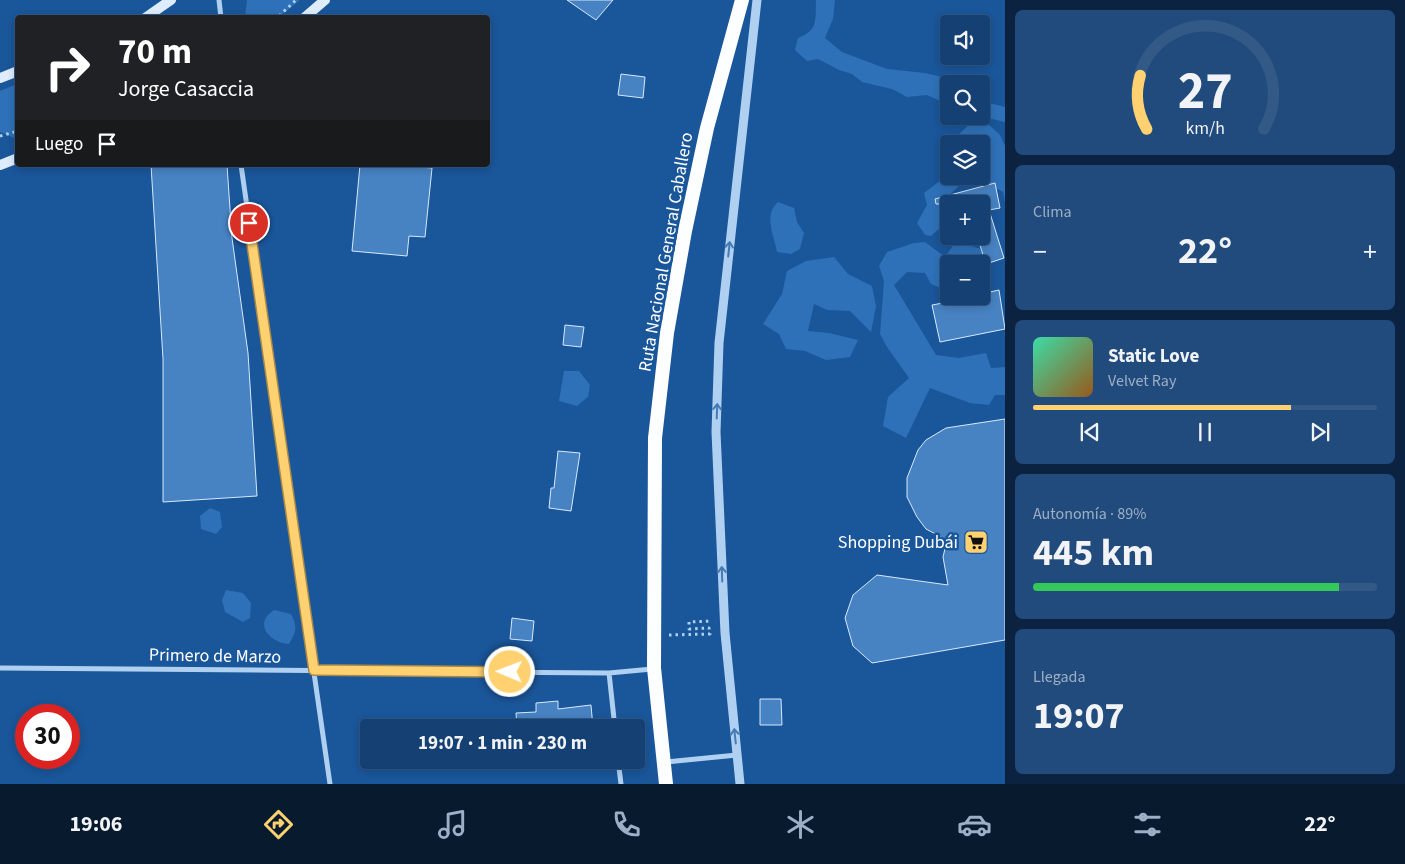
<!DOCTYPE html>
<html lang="es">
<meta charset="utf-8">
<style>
:root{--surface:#144074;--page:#214b7c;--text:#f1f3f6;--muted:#9dafc5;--line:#335986;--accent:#ffd170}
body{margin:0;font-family:"Source Sans 3",sans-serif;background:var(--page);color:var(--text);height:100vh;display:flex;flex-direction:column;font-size:19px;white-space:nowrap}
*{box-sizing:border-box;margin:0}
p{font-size:16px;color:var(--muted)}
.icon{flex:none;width:28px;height:28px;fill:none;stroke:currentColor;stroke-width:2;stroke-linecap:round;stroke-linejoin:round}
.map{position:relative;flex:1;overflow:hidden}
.details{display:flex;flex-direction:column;gap:10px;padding:10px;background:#0b2340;width:400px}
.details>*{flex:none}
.banner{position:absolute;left:15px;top:15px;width:475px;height:152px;border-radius:5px;box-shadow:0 2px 8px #0003,0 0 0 1px var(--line);background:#202124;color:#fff;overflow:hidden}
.tools{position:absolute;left:940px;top:15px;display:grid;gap:10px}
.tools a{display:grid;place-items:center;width:50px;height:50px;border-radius:5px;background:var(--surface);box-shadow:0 2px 8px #0003,0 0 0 1px var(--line);font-size:25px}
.speed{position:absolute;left:15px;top:704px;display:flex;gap:10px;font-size:25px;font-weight:700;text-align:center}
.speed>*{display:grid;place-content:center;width:65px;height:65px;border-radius:50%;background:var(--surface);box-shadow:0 2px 8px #0003,0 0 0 1px var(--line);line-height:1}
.speed .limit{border:8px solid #d22;background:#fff;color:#111}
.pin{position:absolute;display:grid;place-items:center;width:42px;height:42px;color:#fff;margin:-21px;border:2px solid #fff;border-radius:50%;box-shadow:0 1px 5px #0007}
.me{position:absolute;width:55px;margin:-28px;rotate:271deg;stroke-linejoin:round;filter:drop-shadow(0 0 4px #0008)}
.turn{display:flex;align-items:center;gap:18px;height:105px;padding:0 20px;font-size:22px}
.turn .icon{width:65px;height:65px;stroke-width:2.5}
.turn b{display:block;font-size:35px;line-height:42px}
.then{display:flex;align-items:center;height:48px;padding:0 20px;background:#0003;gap:10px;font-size:19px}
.big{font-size:38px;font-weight:700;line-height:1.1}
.details .widget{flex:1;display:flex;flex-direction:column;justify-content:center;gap:8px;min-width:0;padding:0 18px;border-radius:8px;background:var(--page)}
.details .dial{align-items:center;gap:0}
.dial svg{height:130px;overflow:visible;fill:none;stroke:var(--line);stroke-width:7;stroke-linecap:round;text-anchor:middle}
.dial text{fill:var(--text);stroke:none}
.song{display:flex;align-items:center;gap:15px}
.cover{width:60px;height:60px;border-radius:8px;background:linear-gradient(135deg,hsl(160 70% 55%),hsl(30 70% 35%))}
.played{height:5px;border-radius:2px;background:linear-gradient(90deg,var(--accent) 75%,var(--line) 75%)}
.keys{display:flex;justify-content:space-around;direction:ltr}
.heat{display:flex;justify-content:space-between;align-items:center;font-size:28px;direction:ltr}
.charge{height:8px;border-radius:4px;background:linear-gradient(90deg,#34c759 89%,var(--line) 0)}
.trip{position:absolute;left:360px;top:719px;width:285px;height:50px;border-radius:5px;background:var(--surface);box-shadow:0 2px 8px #0003,0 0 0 1px var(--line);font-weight:700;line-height:50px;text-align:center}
.tab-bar{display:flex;height:80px;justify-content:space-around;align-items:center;background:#081a2e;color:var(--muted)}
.tab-bar .icon{width:35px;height:35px}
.tab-bar .selected{color:var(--accent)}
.tab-bar b{font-size:22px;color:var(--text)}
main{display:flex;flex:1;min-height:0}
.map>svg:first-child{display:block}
.green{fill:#2e71b8}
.building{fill:#4782c2;stroke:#d7e9fc}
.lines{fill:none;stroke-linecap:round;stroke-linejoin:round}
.path{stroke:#b0d0f1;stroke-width:3;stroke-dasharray:2.5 4;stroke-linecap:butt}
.minor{stroke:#b0d0f1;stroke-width:5}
.tertiary{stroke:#b0d0f1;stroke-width:9}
.secondary{stroke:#deecfc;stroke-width:10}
.trunk{stroke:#fcfeff;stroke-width:14}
.oneway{stroke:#477bb4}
.route-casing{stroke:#a68849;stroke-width:12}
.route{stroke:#ffd170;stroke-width:9}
.labels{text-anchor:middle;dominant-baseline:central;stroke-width:5;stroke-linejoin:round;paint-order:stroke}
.street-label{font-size:18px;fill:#fff;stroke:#1a569a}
.poi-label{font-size:18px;fill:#fff;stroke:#1a569a;text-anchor:end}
</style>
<main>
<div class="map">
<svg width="1005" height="784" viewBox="0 0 1005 784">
<rect width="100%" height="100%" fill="#1a569a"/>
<path class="green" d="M247,0h53l-21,17h-34z
M816,0h19l-2,19 -8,19 17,14 45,17 38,4 29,7 5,4h-10v21l-22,-10 -20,2 -15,-8 -30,-7 -10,-8 -13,-4 -21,-11 -11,2 -12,-11 3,-12c21,-8 17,-18 18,-38z
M17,84v55l-17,-7v-41z
M981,101l24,6v15l-26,-6h2z
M971,123l17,1 12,11 5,11v56l-2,-10 -29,-16h7v-32h-22v-10z
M949,174v2h16l-3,7 -23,22 1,23 -9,8 -6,-1 -8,-12 10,-18 -3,-12z
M778,202l16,6 3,14 7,11 -4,16 -9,5 -14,-2c-3,-17 -14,-37 1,-50z
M956,241l25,8 7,24 -7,4v-13h-32l-1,27 -17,-7 -6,-11 -18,-1 -13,13 42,70 23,3 27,-5 5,15 14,-1v28h-10l-6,10 -19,-2 -40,-15 -24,50 -23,-12 5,-29 21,-19 -22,-31 -7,-13 4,-53 -5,-15 8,-14 27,-9 11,-1 20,15z
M834,257l14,17 24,12 4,20 -5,26 -21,-21 -23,-1 -13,-6 -6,27 21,2 29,7 -8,17 -24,3 -21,-9 -19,-2 -7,-15 -16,-10 19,-30 5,-23 19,-10z
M564,371h15l11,14 -2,12 -11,9 -18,-5z
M210,508l10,4 2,15 -6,7 -15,-5 -1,-13z
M226,590l17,3 8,10 -1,15 -7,4 -18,-10 -3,-12z
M274,610l17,4c7,13 5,18 -2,30 -20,-1 -36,-21 -15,-34z"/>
<path class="building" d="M567,0h46l-17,20z
M621,74l24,3 -2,21 -25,-3z
M151,165h76l5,73 16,115 9,143 -94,6v-143z
M360,165h37l35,3 -7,69 -16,-1 -2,20 -55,-5z
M995,183l5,25 -11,2 15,48 -18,6 -9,-28h4v-32h-45l-1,-5z
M999,290l6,39 -65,13 -8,-37 49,-9v-2z
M565,325l19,2 -3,20 -18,-2z
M1005,419v221l-133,23 -19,-17 -8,-28 8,-23 24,-20 71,10 -5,-28 4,-17 -21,-11 -9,-12 -10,-20v-19l11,-28 8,-10 20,-12z
M558,451l22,2 -9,58 -22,-3 2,-20h3z
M512,618l22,3 -2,20 -22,-2z
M760,699h21l1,26h-22z
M558,701v8l33,-4 2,23h-76l-1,-15 20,-1v-9z"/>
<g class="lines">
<path class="path" d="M273,18l6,-2 17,-16
M0,136l18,-5
M669,635l41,-1 -1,-6 -20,1v-7l23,-1"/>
<path class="minor" d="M219,0l2,18
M241,165l89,619
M0,668l609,5 43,-4
M609,673l6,55
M618,760l3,24
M666,762l71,-7"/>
<path class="tertiary" d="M740,784l-15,-151 -9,-201 3,-89 38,-343"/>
<path class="secondary" d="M145,18l26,-18
M304,18l21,-18
M0,78l18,-7
M0,165l18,-7"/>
<path class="trunk" d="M666,784l-12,-116 1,-230 12,-105 18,-102 22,-103 35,-128"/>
</g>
<defs><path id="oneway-shaft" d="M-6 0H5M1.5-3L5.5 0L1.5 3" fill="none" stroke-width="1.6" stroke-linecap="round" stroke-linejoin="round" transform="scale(1.25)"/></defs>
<g class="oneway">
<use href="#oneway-shaft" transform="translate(729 249) rotate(-84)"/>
<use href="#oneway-shaft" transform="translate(717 411) rotate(-88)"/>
<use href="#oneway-shaft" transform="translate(722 574) rotate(-92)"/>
<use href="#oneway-shaft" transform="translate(735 736) rotate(-96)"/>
</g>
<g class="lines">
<g class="route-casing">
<path id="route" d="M249,223l65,447 196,2"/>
</g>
<use href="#route" class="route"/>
</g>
<defs>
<g id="supermarket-square" transform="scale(1.25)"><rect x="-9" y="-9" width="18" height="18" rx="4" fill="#ffd170" stroke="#1a569a"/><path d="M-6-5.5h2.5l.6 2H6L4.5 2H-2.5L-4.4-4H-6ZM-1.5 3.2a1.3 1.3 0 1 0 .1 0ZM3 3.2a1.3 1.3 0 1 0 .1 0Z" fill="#111"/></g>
</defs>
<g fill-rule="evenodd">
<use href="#supermarket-square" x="976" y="542"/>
</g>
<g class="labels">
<g class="street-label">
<text transform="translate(666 252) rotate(-80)">Ruta Nacional General Caballero</text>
<text transform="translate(215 656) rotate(1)">Primero de Marzo</text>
</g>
<g class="poi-label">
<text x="958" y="542">Shopping Dubái</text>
</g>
</g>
</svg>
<div class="tools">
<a><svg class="icon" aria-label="sound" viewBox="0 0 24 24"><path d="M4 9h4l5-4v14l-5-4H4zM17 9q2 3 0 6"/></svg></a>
<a><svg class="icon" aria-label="search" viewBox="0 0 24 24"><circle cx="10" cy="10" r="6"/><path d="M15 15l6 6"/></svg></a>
<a><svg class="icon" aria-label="layers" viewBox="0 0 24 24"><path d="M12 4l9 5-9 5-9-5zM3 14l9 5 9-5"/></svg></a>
<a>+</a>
<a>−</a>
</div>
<div class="speed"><div class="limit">30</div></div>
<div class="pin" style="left:249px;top:223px;background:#d93025"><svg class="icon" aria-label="arrive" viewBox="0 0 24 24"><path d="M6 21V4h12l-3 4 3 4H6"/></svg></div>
<svg class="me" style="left:510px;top:672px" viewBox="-20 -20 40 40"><circle r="17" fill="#ffd170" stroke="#fff" stroke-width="3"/><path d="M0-11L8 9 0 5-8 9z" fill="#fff"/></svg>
<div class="trip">19:07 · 1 min · 230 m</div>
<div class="banner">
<div class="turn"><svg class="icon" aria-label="right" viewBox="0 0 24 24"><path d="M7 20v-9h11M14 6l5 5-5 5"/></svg><div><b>70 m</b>Jorge Casaccia</div></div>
<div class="then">Luego<svg class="icon" aria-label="arrive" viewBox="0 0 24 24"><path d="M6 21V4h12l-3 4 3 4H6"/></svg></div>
</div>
</div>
<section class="details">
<div class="widget dial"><svg viewBox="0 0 100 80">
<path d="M14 69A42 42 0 1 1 86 69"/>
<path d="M14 69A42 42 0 0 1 10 36" stroke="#ffd170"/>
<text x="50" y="56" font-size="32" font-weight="700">27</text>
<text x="50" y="72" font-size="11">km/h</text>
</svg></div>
<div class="widget"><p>Clima</p>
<div class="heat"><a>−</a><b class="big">22°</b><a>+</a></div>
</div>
<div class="widget">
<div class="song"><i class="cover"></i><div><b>Static Love</b><p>Velvet Ray</p></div></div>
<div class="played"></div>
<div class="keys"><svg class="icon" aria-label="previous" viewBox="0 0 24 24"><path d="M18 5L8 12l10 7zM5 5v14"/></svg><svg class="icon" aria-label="pause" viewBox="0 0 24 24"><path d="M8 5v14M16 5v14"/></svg><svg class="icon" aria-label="next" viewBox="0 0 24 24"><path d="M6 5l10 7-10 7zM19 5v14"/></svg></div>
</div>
<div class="widget"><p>Autonomía · 89%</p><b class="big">445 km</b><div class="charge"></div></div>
<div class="widget"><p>Llegada</p><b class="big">19:07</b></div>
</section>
</main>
<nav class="tab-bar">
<b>19:06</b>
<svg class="icon selected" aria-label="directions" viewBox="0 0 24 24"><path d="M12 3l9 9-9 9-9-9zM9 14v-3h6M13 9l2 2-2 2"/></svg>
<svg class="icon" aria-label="music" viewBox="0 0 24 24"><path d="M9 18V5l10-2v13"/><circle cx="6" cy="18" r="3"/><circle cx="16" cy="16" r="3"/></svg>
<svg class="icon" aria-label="phone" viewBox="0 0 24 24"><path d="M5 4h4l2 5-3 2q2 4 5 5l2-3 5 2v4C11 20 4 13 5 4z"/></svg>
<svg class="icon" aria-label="climate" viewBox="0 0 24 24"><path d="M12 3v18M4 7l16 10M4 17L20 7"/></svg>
<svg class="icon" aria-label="car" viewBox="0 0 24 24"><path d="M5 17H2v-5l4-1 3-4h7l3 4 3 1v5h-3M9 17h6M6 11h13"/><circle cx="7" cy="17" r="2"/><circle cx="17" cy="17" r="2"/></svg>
<svg class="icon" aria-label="filters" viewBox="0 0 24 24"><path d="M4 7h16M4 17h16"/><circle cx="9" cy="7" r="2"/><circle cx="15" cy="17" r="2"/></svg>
<b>22°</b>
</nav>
